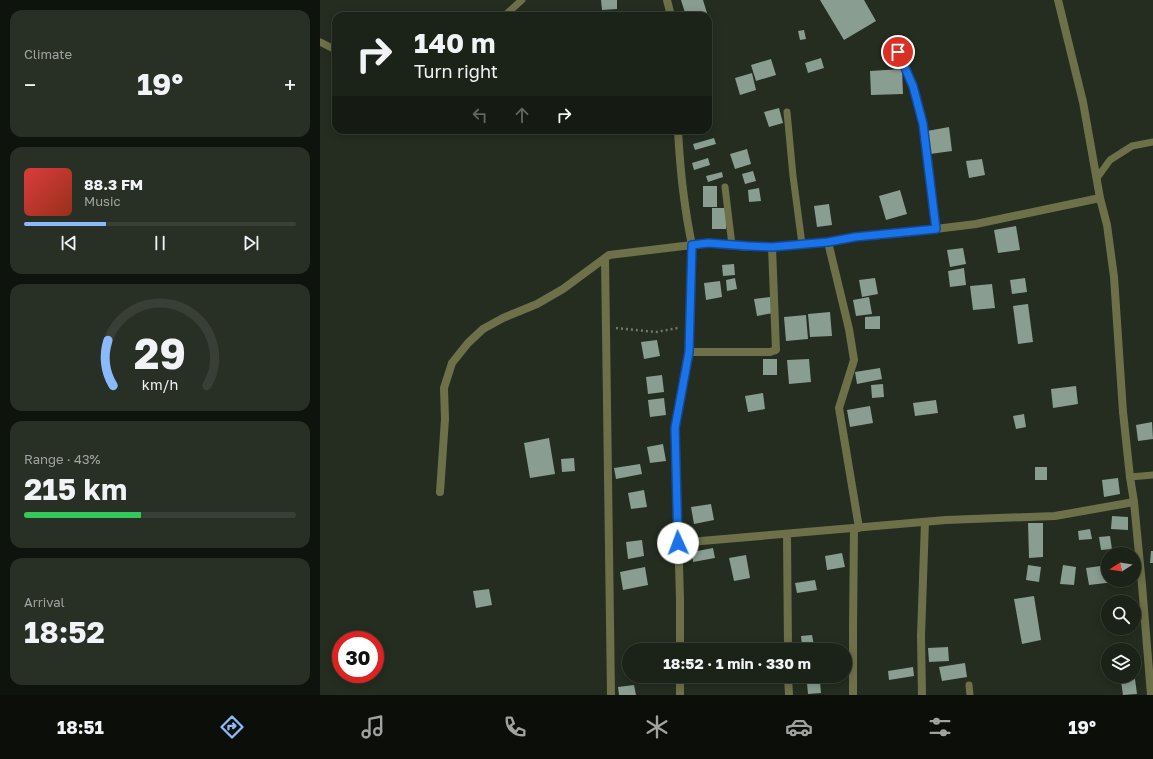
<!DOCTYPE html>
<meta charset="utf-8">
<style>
:root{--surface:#1b2217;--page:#282f24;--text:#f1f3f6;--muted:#a0a4a1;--line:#393f36;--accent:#8abafc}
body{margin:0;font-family:"Golos Text",sans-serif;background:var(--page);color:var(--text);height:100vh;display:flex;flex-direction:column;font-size:15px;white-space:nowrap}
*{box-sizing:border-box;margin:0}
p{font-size:13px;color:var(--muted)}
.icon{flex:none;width:22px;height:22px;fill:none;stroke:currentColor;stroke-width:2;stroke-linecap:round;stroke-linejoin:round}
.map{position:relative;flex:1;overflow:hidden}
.side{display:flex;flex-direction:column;gap:10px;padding:10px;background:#0f130d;width:320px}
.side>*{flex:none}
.guide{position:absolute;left:12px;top:12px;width:380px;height:122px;border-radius:12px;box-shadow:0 2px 10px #0003,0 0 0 1px var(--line);background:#1b2217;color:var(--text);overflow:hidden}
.needle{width:26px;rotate:258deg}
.tools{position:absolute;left:781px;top:547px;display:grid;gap:8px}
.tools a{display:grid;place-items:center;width:40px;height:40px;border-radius:50%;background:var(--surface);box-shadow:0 2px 10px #0003,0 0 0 1px var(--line);font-size:20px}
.speed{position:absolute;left:12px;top:631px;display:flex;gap:8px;font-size:20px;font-weight:700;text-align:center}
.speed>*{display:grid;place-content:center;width:52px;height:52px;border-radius:50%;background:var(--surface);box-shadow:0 2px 10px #0003,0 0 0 1px var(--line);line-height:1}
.speed .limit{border:6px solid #d22;background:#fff;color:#111}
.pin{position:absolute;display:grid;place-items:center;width:34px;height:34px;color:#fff;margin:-17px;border:2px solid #fff;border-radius:50%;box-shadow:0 1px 4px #0007}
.me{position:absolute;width:44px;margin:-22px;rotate:358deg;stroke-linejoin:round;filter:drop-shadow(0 0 3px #0008)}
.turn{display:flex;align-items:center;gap:14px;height:84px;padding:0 16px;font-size:18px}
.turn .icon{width:52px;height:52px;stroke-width:2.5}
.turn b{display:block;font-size:28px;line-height:34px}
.lanes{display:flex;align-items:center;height:38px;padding:0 16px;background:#0003;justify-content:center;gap:20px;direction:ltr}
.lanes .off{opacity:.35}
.big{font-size:30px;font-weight:700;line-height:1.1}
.side .tile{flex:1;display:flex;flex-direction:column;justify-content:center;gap:6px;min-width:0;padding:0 14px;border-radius:12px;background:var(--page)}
.side .dial{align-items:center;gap:0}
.dial svg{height:104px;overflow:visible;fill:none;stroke:var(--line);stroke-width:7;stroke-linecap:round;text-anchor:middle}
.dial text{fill:var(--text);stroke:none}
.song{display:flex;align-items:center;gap:12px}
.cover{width:48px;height:48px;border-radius:6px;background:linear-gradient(135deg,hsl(0 70% 55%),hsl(10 70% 35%))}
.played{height:4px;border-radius:2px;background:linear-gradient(90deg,var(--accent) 30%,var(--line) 30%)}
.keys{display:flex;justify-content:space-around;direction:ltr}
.heat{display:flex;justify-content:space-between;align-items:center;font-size:22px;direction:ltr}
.charge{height:6px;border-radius:3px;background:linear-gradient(90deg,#34c759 43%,var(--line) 0)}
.trip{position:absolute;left:302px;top:643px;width:230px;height:40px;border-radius:20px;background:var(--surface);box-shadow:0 2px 10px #0003,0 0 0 1px var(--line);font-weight:700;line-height:40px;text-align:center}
.menu{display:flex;height:64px;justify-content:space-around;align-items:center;background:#0b0e09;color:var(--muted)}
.menu .icon{width:28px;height:28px}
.menu .current{color:var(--accent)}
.menu b{font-size:18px;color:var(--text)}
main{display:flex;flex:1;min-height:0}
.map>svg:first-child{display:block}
.building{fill:#899d91}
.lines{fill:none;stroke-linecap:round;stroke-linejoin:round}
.path{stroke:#70786c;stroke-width:2.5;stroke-dasharray:2 3;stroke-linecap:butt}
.service{stroke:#6e704a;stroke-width:7}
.minor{stroke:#6e704a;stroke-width:8}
.route-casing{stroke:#114b97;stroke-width:10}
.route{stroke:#1a73e8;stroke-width:7}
</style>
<main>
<section class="side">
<div class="tile"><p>Climate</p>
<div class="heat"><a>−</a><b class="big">19°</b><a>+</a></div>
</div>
<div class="tile">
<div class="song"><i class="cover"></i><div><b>88.3 FM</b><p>Music</p></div></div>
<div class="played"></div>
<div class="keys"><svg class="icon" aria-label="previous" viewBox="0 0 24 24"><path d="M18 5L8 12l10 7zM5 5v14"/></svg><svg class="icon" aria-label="pause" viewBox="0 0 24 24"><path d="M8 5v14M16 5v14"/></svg><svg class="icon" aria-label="next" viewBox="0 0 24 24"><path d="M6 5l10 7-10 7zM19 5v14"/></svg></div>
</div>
<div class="tile dial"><svg viewBox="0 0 100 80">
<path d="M14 69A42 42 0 1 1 86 69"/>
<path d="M14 69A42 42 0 0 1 10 34" stroke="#8abafc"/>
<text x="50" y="56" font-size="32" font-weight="700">29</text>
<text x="50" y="72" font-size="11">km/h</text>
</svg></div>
<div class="tile"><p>Range · 43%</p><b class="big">215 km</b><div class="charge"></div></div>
<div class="tile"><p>Arrival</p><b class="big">18:52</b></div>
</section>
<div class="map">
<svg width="833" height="695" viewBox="0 0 833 695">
<rect width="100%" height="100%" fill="#242d1f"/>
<path class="building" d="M281,0h16v9l-15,1z
M361,0h22l4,13 -11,3h-10z
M500,0h44l12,21 -32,19z
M484,30l2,9 -6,1 -2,-9z
M501,58l3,10 -16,5 -3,-10z
M451,59l5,16 -20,6 -5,-16z
M582,69l1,25 -32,1 -1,-24z
M432,73l4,17 -16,5 -5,-17z
M459,108l4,15 -14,4 -5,-15z
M629,127l3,24 -22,3 -3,-23z
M394,138l2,6 -21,6 -2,-6z
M427,149l4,15 -16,5 -5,-15z
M388,158l2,7 -16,5 -2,-7z
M662,159l3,16 -16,3 -3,-17z
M433,171l3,10 -11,3 -3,-10z
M402,172l1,5 -15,5 -2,-6z
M383,186h14v21h-14z
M439,188l2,13 -12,1 -1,-12z
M580,190l7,24 -21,6 -7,-24z
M509,204l3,21 -15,2 -3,-21z
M392,208h15l-1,21h-14z
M696,226l4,24 -22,3 -4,-23z
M643,248l3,16 -16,3 -3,-17z
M414,264l1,11 -12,1 -1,-11z
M644,268l2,17 -16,2 -2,-16z
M415,278l2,11 -10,2 -1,-11z
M555,278l3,16 -16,3 -3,-17z
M705,278l2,14 -15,2 -2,-14z
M400,281l2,16 -16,3 -2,-17z
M672,284l3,24 -22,2 -3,-24z
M450,297l3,16 -16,3 -3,-17z
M549,297l3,17 -16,2 -3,-16z
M708,304l5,38 -15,2 -5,-38z
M510,312l2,24 -22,1 -2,-23z
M486,315l2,24 -22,2 -2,-24z
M560,316v13h-15v-12z
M337,340l3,16 -16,3 -3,-17z
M443,359h14v16h-14z
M489,359l2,23 -22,2 -2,-24z
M560,368l2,11 -25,5 -2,-12z
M342,375l2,17 -16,2 -2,-17z
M563,384l1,13 -12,1 -1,-13z
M756,386l2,18 -25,4 -2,-19z
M443,393l2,16 -17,3 -3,-16z
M344,398l2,17 -16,2 -2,-17z
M616,400l2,13 -23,3 -2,-13z
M550,406l3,17 -23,4 -3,-17z
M704,414l2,13 -10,2 -3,-13z
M832,422l1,17 -15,2 -2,-16z
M229,438l6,36 -25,4 -6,-35z
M343,444l3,17 -16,2 -3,-16z
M254,458l1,13 -13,1 -1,-13z
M320,464l2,10 -26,5 -2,-11z
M715,467h12v13h-12z
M798,478l2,16 -16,3 -2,-17z
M324,490l3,17 -16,2 -3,-16z
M391,504l3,16 -20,4 -3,-17z
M792,516l16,1v13l-17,-1z
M708,523h15v34l-14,1z
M770,529l2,10 -13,1 -1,-9z
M790,536l2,13 -11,1 -2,-13z
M322,540l2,16 -16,3 -2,-17z
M393,548l2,10 -22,4 -1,-10z
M831,551h2v12h-3z
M522,553l3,14 -18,3 -2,-14z
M426,555l4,23 -16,3 -5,-23z
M708,565l13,2 -2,15 -13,-2z
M743,565l13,2 -2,18 -14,-1z
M788,565v15h14l1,1 -34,4 -3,-17z
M325,567l3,18 -25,5 -3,-18z
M495,580l2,10 -20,3 -2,-10z
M169,589l3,16 -16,3 -3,-17z
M714,596l7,44 -19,4 -8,-45z
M492,635l2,10 -12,2 -1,-11z
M346,642l1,8h-24v-4z
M628,647l1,14 -20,1 -1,-14z
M645,663l2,14 -25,4 -3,-14z
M593,667l1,9 -25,4 -1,-9z
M815,679l2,15 -14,1 -2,-14z
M500,682l1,11 -13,1 -1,-11z
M314,685l2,10h-17l-1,-8z"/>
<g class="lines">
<path class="path" d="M296,328l40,4 22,-4"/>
<path class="service" d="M184,16l18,-16
M573,40l20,46 10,38 13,105
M0,42l16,8
M467,112l6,64 9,68
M777,178l13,-18 22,-14 21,-4
M405,187l7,58
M810,477l23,-2
M649,685l1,10"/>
<path class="minor" d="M347,0l4,16
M738,0l25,102 17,96
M358,130c2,39 6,77 14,115l15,-2 41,4h24l56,-5 27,-5 48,-4 73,-9 124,-26 7,27 7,52 9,135 7,65 4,25 8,83 9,110
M508,242l21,87 5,31 -15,48 20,120
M285,258l6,437
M369,352h81l6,-2 -4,-103
M120,492l5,-73 -1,-31 8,-25 16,-20 15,-14 20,-11 34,-14 26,-15 46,-34 83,-10 -3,107 -14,76 5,171v51
M467,534l1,116
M358,543l268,-23 109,-4 79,-14
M468,676l1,19
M360,695v-19
M533,695v-66l1,-101
M602,695l-1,-59 4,-114"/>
</g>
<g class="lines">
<g class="route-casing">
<path id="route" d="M358,543l-3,-115 14,-76 3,-107 16,-2 40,3 24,1 56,-5 27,-5 81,-8 -13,-105 -10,-38 -15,-34"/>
</g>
<use href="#route" class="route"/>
</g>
</svg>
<div class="tools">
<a><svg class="needle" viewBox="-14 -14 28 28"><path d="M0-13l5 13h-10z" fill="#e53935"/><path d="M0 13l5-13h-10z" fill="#a0a4a1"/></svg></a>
<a><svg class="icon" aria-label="search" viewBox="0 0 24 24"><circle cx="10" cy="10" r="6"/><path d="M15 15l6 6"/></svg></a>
<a><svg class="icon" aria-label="layers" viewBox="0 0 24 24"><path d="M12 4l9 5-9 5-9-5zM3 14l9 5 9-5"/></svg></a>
</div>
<div class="speed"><div class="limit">30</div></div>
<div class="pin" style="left:578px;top:52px;background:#d93025"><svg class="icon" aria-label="arrive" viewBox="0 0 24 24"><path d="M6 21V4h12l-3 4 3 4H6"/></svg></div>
<svg class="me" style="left:358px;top:543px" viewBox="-20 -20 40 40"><circle r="19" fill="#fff"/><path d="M0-13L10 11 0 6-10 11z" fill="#1a73e8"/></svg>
<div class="trip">18:52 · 1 min · 330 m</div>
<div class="guide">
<div class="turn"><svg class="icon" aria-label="right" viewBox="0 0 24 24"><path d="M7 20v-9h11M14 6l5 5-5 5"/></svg><div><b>140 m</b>Turn right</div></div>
<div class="lanes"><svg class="icon off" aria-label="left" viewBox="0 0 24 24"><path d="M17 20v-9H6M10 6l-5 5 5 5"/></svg><svg class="icon off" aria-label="ahead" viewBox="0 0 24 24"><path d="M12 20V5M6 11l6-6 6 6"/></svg><svg class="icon" aria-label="right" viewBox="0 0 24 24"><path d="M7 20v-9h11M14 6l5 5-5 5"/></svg></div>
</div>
</div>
</main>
<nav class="menu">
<b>18:51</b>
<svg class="icon current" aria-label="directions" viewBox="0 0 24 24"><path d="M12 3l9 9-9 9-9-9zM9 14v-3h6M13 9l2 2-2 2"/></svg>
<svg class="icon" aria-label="music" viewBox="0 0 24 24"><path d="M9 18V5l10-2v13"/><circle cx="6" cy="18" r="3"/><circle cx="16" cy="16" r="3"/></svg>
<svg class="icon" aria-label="phone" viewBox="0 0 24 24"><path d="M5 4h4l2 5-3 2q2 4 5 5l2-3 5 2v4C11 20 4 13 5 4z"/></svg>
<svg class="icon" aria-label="climate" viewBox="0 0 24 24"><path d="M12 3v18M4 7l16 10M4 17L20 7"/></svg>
<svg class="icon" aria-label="car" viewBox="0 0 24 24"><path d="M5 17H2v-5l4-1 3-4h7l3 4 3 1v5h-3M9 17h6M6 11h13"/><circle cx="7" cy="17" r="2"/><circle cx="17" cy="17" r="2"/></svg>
<svg class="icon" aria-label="filters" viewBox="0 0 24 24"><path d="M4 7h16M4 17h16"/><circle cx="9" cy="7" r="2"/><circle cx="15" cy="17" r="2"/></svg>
<b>19°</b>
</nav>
